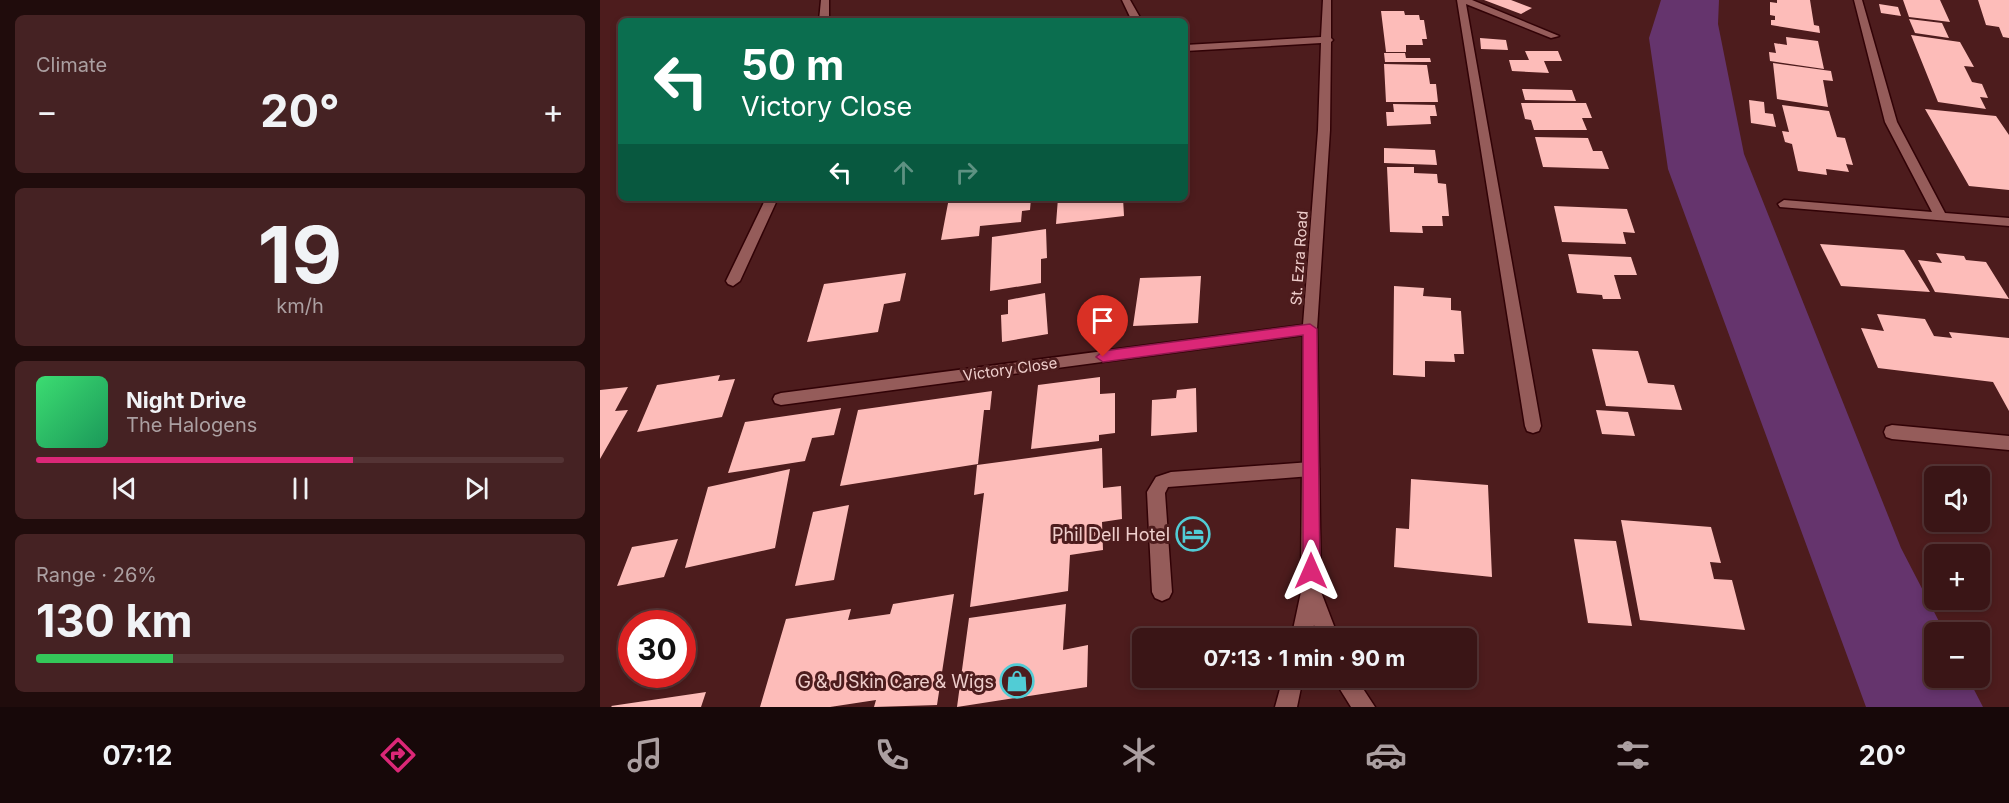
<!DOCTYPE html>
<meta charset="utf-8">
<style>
:root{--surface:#3a1516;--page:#452223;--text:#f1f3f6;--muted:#ab9fa1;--line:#543435;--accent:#db2777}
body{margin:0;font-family:Inter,sans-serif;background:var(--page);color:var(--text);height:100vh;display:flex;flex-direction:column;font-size:22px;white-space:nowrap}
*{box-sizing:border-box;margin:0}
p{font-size:20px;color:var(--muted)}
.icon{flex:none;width:33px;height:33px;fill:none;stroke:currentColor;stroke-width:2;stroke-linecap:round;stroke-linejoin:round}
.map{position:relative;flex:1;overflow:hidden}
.panel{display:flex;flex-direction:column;gap:15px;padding:15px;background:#200c0c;width:600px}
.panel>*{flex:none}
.banner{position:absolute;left:18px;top:18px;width:570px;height:183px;border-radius:9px;box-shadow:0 3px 9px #0003,0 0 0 2px var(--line);background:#0b6e4f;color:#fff;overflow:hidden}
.controls{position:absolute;left:1324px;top:466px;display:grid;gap:12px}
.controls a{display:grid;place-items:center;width:66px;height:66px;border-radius:9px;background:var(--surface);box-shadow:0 3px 9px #0003,0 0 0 2px var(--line);font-size:30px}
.speed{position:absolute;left:18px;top:610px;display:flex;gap:12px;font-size:30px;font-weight:700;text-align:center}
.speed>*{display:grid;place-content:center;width:78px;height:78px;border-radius:50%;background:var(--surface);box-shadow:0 3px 9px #0003,0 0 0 2px var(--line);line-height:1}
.speed .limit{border:9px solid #d22;background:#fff;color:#111}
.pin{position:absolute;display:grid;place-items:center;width:51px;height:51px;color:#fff;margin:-62px -26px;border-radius:50% 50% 50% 0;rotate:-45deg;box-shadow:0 0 6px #0007}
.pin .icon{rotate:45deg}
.me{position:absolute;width:66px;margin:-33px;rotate:0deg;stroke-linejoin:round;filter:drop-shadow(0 0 4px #0008)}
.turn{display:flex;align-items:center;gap:21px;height:126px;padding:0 24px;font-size:27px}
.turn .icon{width:78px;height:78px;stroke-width:2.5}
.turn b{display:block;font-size:42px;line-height:51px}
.lanes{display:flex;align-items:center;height:57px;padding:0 24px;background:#0003;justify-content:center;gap:30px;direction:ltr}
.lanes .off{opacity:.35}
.big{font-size:45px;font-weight:700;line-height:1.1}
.panel .tile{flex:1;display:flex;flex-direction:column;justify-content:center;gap:9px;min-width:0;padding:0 21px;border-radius:9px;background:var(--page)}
.panel .dial{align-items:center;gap:0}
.dial b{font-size:78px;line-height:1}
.song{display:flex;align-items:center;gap:18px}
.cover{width:72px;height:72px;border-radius:9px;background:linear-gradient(135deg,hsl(140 70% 55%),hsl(150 70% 35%))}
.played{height:6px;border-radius:3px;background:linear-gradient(90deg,var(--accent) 60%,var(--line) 60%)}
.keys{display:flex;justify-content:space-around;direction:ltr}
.heat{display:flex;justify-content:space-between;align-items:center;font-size:33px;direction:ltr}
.charge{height:9px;border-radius:4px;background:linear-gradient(90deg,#34c759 26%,var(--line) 0)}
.trip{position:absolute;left:532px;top:628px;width:345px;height:60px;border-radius:9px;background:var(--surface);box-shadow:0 3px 9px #0003,0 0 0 2px var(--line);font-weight:700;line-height:60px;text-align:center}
.tabs{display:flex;height:96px;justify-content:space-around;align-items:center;background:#170809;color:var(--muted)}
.tabs .icon{width:42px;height:42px}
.tabs .on{color:var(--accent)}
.tabs b{font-size:27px;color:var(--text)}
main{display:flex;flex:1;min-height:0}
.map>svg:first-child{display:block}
.water{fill:#65346d}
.building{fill:#fdbcb9}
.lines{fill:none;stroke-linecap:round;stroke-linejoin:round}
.service-casing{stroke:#310206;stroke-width:3}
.minor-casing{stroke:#310206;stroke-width:3}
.service{fill:#955c5a;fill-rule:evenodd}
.minor{fill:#955c5a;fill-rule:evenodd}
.route{fill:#db2777;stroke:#8e194d;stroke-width:1.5}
.labels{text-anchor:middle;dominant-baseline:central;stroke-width:6;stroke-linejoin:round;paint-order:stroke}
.street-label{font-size:15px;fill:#efcecc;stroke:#4d1c1d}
.near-poi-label{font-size:18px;fill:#efcecc;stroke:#4d1c1d;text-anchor:end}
</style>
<main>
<section class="panel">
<div class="tile"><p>Climate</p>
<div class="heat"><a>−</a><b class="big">20°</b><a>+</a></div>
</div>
<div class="tile dial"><b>19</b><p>km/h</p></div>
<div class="tile">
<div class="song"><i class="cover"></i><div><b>Night Drive</b><p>The Halogens</p></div></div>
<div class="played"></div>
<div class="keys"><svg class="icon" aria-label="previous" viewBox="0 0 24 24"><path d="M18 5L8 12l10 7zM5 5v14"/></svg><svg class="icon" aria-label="pause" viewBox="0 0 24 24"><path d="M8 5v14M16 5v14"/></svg><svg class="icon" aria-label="next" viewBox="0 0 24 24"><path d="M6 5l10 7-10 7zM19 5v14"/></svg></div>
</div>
<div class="tile"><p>Range · 26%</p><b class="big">130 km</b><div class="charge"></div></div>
</section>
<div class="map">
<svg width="1409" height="707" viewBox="0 0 1409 707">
<rect width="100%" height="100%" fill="#4d1c1d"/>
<path class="water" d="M1061,0h58l-1,24 26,130 157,394 44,85h-10v45h33l15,29h-117l-198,-538 -19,-131z"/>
<path class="building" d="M884,0h27l21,8 -11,6z
M1177,0h33l4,25 5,1 1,7 -49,-8v-5h4v-4l-5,-1v-13l7,1z
M1303,0h37l10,22 -41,-5z
M1378,0h31v38l-6,-1 -4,-10 -13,-2z
M1279,4l19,3 3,9 -20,-3z
M781,11h23l1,4h14l1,5h4l3,19h-5l1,6h-17v7h-20z
M1309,19l33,4 7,15 -34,-5z
M1311,35l49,7 14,25 -10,-1 8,16 10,2 6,14 -8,-1 6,12 -48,-7z
M1186,37l32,4 6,28 -54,-8 -1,-9 7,1 -2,-10 13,2z
M880,38l26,2 2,10 -27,-1z
M925,51h33l4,10h-18l5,12 -37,-2 -3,-11h20z
M784,53h21l1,5h24l1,4h-46z
M1173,63l58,8 2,10 -10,-1 5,27 -51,-8z
M784,64l43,1 3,19h6l2,18h-52z
M922,89l50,1 4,11 -51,-1z
M1149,100l15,2 1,11 8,1 3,13 -25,-4z
M921,103h65l6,15h-10l5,12h-53l-3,-10 -6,-1z
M793,104l42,1 2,11h-7l1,8 -44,2 -1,-14h8z
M1182,105l47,6 8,26 8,1 8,27 -7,-1 3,8 -23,-3 1,6 -29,-4 -6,-27 -7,-2 -3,-11 7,1z
M1325,109l71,7 13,19v55l-40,-4z
M935,137l53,1 5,13h9l7,18 -66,-2z
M784,148l51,2 2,15 -53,-2z
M787,167h27v6l23,1 1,9 8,1 3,32h-7l1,10h-21l1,7 -33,-1z
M349,198h82l-1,12 -8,1 -1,11 -41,4 -1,10 -38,4z
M458,198h65l1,18 -68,8z
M954,206l73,3 8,24 -12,-1 3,12 -64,-2z
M446,229l1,29 -6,1v24l-51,8 2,-54z
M1220,244l84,6 26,42 -89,-6z
M1336,253l28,3 2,4 20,2 23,37 -74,-7 -17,-32 24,3z
M968,254l63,3 6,18h-23l7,24h-18l-1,-4 -25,-2z
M306,273l-6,28 -16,3 -6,28 -71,10 17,-58z
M601,276l-3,47 -65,3 7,-48z
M794,286l30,2 -1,8 28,2v12l10,1 3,43h-10l1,8 -30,-1v16l-32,-2z
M445,293l3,41 -46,8 -1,-27 7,-1v-14z
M1277,314l48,5 9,17 18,2 -3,-6 60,6v73l-16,-29 -115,-14 -17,-40 23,3z
M992,349l46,2 10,32 26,2 8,25 -76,-4z
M120,375l-2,6 17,-2 -13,38 -85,15 20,-47z
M500,377v17l15,-1v40l-16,2v6l-68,8 7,-64z
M28,387l-13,24 13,-1 -28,49v-69z
M596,388l1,44 -46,4 1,-36 24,-2 1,-8z
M392,391l-2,19h-6l-6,54 -138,22 18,-76z
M241,408l-7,27 -22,3 -7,23 -77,12 17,-51z
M996,410l32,2 7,24 -33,-2z
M502,448l1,40 18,-2 1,33 -20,3 1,28 -33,5 -2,36 -98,16 14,-114 -10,2 3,-30z
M190,469l-15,79 -90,20 23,-81z
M811,479l77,6 4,92 -98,-10 2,-39 13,1z
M249,505l-15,75 -39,6 18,-74z
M1021,520l90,7 10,36 -11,-1 4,17 18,1 13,50 -105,-10z
M78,539l-14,38 -47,9 15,-39z
M974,539l42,2 16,85 -44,-3z
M354,594l-17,111 -63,2 2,-7 -46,7h-70l26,-88 65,-10 -3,11 42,-6 3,-10z
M466,604l-3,46 25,-5 -1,42 -130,20 12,-89z
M106,692l-5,15h-89l-1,-1z"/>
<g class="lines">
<g class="service-casing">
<path id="service" d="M711,462l6,2 2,5 -2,5 -6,2 -143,11 -3,6 7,99 -3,6 -7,3 -7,-3 -3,-6 -5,-100 9,-15 15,-5z"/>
</g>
<g class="minor-casing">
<path id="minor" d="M221,0h8v21h-10z
M522,0h8l12,21h-10z
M723,0h8v38l2,2 -2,2 -1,88 -13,199 4,263 18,47h-20l-5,-14 -3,14h-20l10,-47 2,-257 -522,70 -6,-2 -2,-4 2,-4 6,-2 522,-68 15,-195 3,-87 -136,8v-6l136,-8z
M857,0h15l87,36 -8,2 -85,-34 75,422 -2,5 -6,2 -6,-2 -2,-5z
M1254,0h8l35,122 48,91 64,5v8l-229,-19 -2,-3 6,-4 148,12 -47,-90z
M166,198h12l-38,83 -7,5 -5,-2 -2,-3z
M1292,425l117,11v14l-117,-11 -6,-2 -2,-5 2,-5z
M683,678h20l-6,29h-22z
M733,678h23l19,29h-24z"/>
</g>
<use href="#service" class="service"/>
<use href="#minor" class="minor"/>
</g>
<path class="route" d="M710,324l7,5 3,242 -3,6 -6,2 -6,-2 -2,-6v-236l-200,27 -7,-5 7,-6z"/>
<defs>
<g id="hotel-ring" transform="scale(1.725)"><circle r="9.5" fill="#4d1c1d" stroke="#51ccd5" stroke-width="1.5"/><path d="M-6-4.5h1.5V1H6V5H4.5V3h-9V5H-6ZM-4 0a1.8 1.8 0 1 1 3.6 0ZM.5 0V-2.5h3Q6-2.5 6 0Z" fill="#51ccd5"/></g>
<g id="shop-ring" transform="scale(1.725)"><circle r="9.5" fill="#4d1c1d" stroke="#51ccd5" stroke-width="1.5"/><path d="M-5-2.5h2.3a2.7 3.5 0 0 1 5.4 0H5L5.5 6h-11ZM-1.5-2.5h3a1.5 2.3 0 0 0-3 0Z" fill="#51ccd5"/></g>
</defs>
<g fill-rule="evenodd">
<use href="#hotel-ring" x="593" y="534"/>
<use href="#shop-ring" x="417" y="681"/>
</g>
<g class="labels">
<g class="street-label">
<text transform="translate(699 258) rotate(-86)">St. Ezra Road</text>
<text transform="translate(410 369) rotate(-8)">Victory Close</text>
</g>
<g class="near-poi-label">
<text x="570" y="534">Phil Dell Hotel</text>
<text x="394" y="681">G &amp; J Skin Care &amp; Wigs</text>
</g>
</g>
</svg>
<div class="controls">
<a><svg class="icon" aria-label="sound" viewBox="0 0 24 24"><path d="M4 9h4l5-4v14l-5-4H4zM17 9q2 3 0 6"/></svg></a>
<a>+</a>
<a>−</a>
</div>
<div class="speed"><div class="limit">30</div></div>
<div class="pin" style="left:503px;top:357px;background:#d93025"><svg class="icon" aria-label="arrive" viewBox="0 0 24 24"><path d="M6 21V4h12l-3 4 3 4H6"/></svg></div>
<svg class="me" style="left:711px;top:571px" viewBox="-20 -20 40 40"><path d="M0-17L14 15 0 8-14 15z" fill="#db2777" stroke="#fff" stroke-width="4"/></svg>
<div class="trip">07:13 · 1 min · 90 m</div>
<div class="banner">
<div class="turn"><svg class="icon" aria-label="left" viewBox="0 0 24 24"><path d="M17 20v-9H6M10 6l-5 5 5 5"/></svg><div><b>50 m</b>Victory Close</div></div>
<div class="lanes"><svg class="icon" aria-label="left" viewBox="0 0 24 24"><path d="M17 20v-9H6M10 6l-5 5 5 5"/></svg><svg class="icon off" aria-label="ahead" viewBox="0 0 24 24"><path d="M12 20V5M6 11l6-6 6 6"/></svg><svg class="icon off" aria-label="right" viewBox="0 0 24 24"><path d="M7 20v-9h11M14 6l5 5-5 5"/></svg></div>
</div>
</div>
</main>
<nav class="tabs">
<b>07:12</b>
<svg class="icon on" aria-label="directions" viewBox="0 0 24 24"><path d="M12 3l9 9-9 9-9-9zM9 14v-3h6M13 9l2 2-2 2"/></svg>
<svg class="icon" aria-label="music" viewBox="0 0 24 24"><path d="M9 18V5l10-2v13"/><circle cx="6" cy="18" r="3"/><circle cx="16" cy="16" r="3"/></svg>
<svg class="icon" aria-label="phone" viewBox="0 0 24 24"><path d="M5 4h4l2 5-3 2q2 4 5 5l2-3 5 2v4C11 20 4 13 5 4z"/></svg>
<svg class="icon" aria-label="climate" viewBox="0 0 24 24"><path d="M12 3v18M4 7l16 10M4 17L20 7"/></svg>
<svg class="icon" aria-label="car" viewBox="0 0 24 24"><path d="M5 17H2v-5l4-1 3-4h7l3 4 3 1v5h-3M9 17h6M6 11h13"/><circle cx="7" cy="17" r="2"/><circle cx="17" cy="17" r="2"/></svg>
<svg class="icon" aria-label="filters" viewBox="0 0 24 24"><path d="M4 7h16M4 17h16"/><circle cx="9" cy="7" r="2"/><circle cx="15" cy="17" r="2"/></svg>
<b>20°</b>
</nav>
